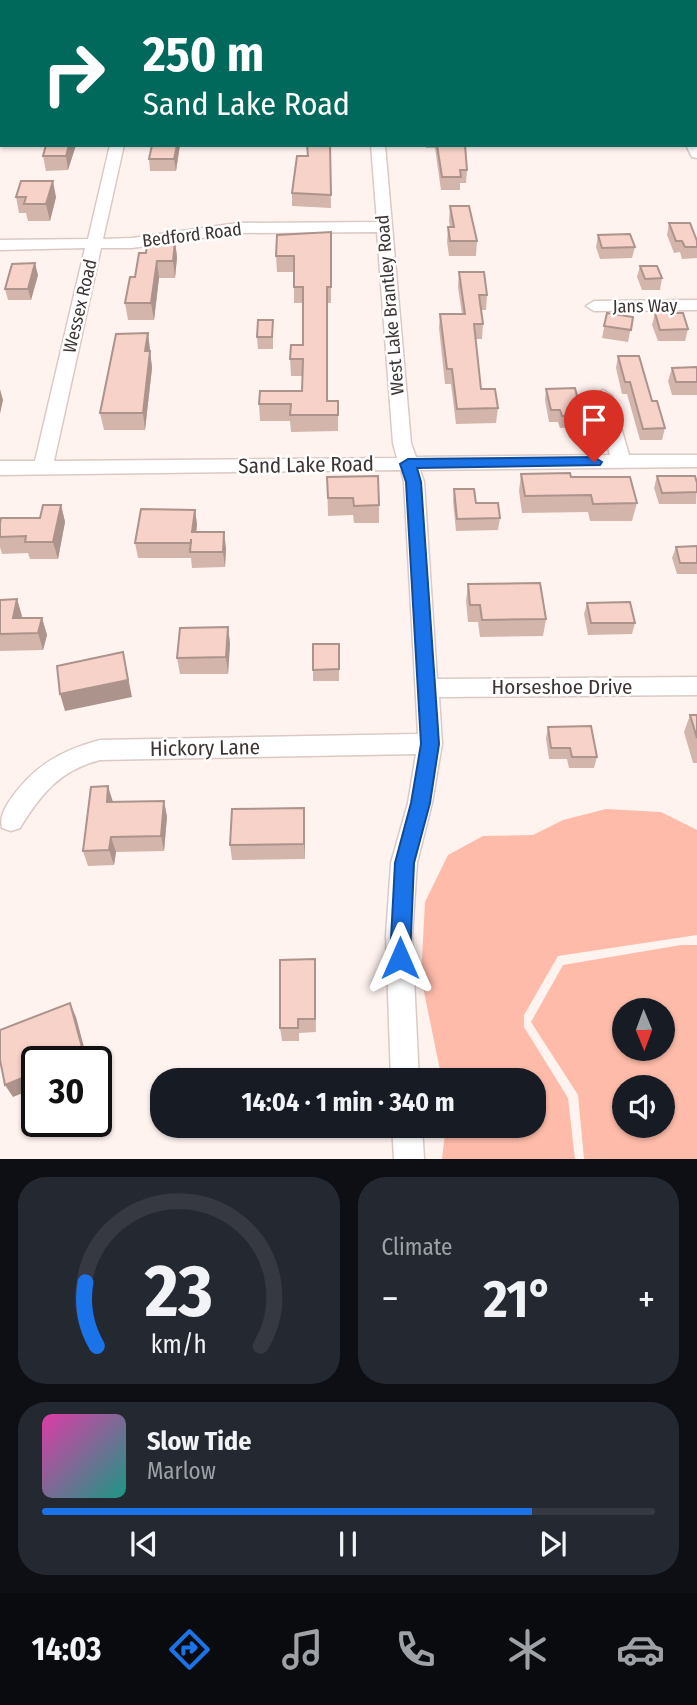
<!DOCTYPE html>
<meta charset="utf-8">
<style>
:root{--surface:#171b24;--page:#242831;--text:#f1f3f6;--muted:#9ea1a6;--line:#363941;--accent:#1a73e8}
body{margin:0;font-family:"Fira Sans Condensed",sans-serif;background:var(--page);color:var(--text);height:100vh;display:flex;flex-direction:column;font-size:26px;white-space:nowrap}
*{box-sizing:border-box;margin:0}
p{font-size:23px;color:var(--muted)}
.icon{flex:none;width:38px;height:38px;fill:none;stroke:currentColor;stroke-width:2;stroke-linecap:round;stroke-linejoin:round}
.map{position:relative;height:1159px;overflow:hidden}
.panel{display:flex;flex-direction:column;gap:18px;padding:18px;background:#0d0f14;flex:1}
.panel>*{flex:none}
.banner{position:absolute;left:0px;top:0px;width:698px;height:147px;box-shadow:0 2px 5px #0004;background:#00695c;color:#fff;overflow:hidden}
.needle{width:46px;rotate:179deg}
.fabs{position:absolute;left:612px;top:998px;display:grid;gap:14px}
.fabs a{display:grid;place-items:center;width:63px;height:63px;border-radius:50%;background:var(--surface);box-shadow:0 2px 5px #0004;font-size:35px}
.speed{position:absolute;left:21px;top:1046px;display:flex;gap:14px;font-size:35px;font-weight:700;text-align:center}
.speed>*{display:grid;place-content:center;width:91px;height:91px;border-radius:50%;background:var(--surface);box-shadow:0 2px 5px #0004;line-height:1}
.speed .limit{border:4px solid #111;border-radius:10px;background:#fff;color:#111}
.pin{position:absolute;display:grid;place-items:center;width:60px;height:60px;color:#fff;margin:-72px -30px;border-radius:50% 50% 50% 0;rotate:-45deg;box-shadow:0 0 7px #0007}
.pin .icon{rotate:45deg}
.me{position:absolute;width:77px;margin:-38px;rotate:0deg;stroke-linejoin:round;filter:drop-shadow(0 0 5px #0008)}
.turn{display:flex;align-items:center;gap:24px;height:147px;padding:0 28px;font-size:32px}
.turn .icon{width:91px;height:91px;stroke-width:2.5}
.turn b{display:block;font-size:49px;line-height:60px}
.big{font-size:52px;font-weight:700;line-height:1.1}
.panel .widget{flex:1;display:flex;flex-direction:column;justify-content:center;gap:10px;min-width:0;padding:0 24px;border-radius:28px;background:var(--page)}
.panel .dial{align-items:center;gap:0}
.dial svg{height:182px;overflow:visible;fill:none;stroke:var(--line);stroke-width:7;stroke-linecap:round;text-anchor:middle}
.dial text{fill:var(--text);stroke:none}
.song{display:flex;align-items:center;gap:21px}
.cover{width:84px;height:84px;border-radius:10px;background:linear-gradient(135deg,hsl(320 70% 55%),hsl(170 70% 35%))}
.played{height:7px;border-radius:4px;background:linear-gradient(90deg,var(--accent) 80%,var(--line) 80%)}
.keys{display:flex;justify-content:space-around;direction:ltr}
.heat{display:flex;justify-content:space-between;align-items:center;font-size:38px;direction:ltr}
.panel .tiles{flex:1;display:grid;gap:18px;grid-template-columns:1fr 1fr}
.widget:last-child{grid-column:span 2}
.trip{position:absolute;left:150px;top:1068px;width:396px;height:70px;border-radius:28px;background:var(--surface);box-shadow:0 2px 5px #0004;font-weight:700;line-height:70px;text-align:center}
.tab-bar{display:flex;height:112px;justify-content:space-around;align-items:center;background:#090b0e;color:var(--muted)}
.tab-bar .icon{width:49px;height:49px}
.tab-bar .on{color:var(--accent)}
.tab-bar b{font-size:32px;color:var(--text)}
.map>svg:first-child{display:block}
.green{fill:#febbaa;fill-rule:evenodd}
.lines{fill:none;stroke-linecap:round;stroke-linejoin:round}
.minor-casing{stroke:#dbc9c4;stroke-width:3}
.minor{fill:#fff;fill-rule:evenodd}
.wall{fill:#d4b5ac}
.shaded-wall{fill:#ac938c}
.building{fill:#f6d2c8;stroke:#ac938c;stroke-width:2}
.route{fill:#1a73e8;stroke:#114b97;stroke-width:2}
.labels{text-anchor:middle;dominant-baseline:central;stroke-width:5;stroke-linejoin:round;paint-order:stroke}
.far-street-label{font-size:18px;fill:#3d3534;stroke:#fff}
.street-label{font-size:21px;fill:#3d3534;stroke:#fff}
</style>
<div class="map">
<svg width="697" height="1159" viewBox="0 0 697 1159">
<rect width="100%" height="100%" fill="#fff3f0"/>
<path class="green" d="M606,809l55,3 36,18v105l-139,21 -34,59v12l44,71 7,61h-133l4,-34h88v-45h-92l-21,-103 4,-75 23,-47 35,-19 50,-1 30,-15z
M681,945h16v214h-113l-6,-64 -47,-73 32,-57zM625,1010h38v38h-38zM625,1087h38v38h-38z"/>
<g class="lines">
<g class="minor-casing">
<path id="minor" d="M103,0h12v2h-12z
M228,0h12v2h-12z
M362,0h12v2h-12z
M0,43h2v8h-2z
M697,142v16l-5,-1 -6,-12h10z
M110,145h14l-21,94 29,-1 106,-15 139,-1 -6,-77h14l26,298 5,14 194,-2 -16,-59 9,-6 9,6 17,59h68v12l-277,3 4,12 13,197 260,-2v18l-258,2 3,47 -10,59 -15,60 -5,73 7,144h-28l-5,-144 5,-73 17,-60 8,-49 -316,6c-40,10 -59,34 -80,68l-9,3 -9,-3c-2,-11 1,-16 6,-25 24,-36 51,-52 92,-63l318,-6 -14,-252 -3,-12 -401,5v-14h35l50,-213 -85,2v-10l88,-1zM377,232l16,211 4,15 -343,3 47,-213h31l106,-15z
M697,300v10l-103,1 -8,-5 8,-5z
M392,1125h30l2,34h-30z"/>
</g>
<use href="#minor" class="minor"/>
</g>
<path class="wall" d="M67,0h18l-1,2h-17z
M432,0h68v2h-64z
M46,145h30l-8,25 -22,1 -3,-15z
M180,145l-4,26h-26l-1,-12z
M330,145l1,63 -39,-2v-13l16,-37z
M426,145h39l2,25 -1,13h-6v7h-19l-6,-42h-9z
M16,197h40l-6,24h-22l-2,-8h-7z
M450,206l27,35 -1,15h-27l-2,-14 1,-15h2l-1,-6z
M669,223l28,18v17l-15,1 -2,-7 -6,1 -7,-18z
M331,232v71h-3l-1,98h11v30l-47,1 -1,-11h-30l-1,-17 43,-13 1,-15h-12l-1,-17 13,-14v-42h-9v-31h-17l-1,-16z
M598,235l37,12 -3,11 -32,1 -4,-12z
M175,241l2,16 -2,21h-16l-5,42h-26l-3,-17 21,-50z
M640,266l22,12 -2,12h-18l-5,-13z
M459,272l28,23 -1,15h-5l2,14 -1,15h-6l5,50 17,19 -2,15 -40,1 -5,-40h-6l-6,-56 1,-14h22l-4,-27z
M38,275l-7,25h-23l-3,-11z
M607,313l26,4 -5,25 -26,-4z
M655,313l33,16 -3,12h-27l-6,-16z
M273,332v17h-15l-1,-12z
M148,333l4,35 -7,62h-41l-4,-17z
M618,356l34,45 13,27 -3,12h-22l-13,-46h-5l-6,-26z
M697,367v28h-25l-4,-14 4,-13z
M546,389l36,27 -3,11 -19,1 -2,-6h-9l-4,-22z
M521,474l50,3 66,26 -5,18h-42l-2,-9 -66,1 -3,-22z
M657,476l40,7 -1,21h-37l-5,-16z
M327,477l52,28v18h-25l-1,-8 -25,1z
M454,489l46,29 -2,12 -42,1 -3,-30z
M61,505l4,17 -7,37h-28l-2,-6 -26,1 -2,-7v-24l40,-5z
M195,510l2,15 -1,7 30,16 -1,19 -33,1 -1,-10h-53l-3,-15z
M697,546v28h-20l-5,-16 4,-11z
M468,584l78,35 -3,17 -63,1 -2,-15h-10l-2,-21z
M17,599l5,19h20l5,17 -4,15 -43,1v-51z
M587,603l48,20 -3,11 -44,1 -4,-21z
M228,627l2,17 -2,30h-48l-3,-16z
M313,644h26v37h-26z
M690,715h7v48h-4l-9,-31z
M548,727l49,30 -3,11h-25l-2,-9h-18l-3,-21z
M164,801l3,16 -3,34 -48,1 -2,13 -26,1 -5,-15 30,-49z
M304,808l1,51 -73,1 -2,-15z
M315,973l1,59 -17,1v8h-17l-2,-13z"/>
<path class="shaded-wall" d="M69,145h7l-8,25 -2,-14z
M177,145h3l-4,26 -2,-12z
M53,181l3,16 -6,24 -4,-17z
M175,241l2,16 -2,21 -2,-17z
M157,261l2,17 -5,42 -3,-17z
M35,263l3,12 -7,25 -3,-11z
M148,333l4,35 -7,62 -2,-17 2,-62z
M0,389l3,11 -3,14z
M61,505l4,17 -7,37 -5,-17z
M195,510l2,15 -3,23 -2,-16z
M224,532l2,16 -1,19 -2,-15z
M17,599l5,17 -3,18 -6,-16z
M42,618l5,17 -4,15 -5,-17z
M228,627l2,17 -2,30 -2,-17z
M123,652l9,45 -67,14 -5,-17z
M108,786l5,16h-6z
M164,801l3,16 -3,34 -3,-15z
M304,808l1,16v35l-1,-15z
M111,837l5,15 -2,13 -5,-15z
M70,1003l6,14 12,45h-2z
M37,1072v15l-24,10 -8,-12z"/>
<path class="building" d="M27,0h23l3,2h-27z
M124,0h14v2h-14z
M186,0h21l-1,2h-20z
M306,0h34v2h-34z
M453,0h47v2h-44z
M595,0h13v2h-13z
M636,0h61v23l-1,-21h-60z
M46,145h23l-3,11h-23z
M152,145h25l-3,14h-25z
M307,145h23l1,50 -39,-2 5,-37h11z
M437,145h28l2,25h-7l1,7h-19z
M21,181h32l-7,23h-22l2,-7h-10z
M450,206h19l8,35h-27l-2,-14h6z
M669,223h21l7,18v6h-12l-3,-6h-6z
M331,232v55h-4v114h11v14h-48l1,-11h-32l1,-13h42l1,-32h-13l1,-14h12v-58h-9v-31h-18l1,-21z
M630,234l5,13 -33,1 -4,-13z
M147,241h28l-2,20h-16l-6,42h-26l5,-26h5l4,-24h7z
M35,263l-7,26h-23l7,-25z
M640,266h17l5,12 -17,1z
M459,272h25l3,23h-8l4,29h-9l7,65h14l3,19 -41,1 -5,-40h-5l-7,-55h25z
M607,313l26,4 -2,13 -27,-4z
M655,313h28l5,16 -28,1z
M258,320h15l-1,17h-15z
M148,333l-3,18h5l-7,62h-43l16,-79z
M618,356h21l13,45h5l8,27 -22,1 -13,-47h-5z
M697,367v15h-21l-4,-14z
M575,388l7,28h-20l-2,-6h-9l-5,-21z
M570,473l1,4h59l7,26 -44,1 -2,-9 -66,1 -4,-22z
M378,476l1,29 -25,1 -1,-8h-25l-1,-21z
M657,476h38l2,7v9l-35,1z
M454,489h20l2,14h22l2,15 -43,1z
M43,505h18l-8,37h-28l1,-6 -26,1v-14l1,-5h39z
M141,509l54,1 -3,22h32l-1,20h-33l1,-13v4h-56z
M697,546v17h-17l-4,-16z
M540,583l6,36 -64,1 -2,-15h-10l-2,-21z
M17,599l-4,19h29l-4,15 -38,1v-34z
M630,602l5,21h-44l-4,-20z
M228,627l-2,30 -49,1 3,-30z
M313,644h26v25l-26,1z
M123,652l5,28 -68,14 -3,-28z
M690,715h7v23z
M591,726l6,31h-25l-2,-9h-19l-3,-21z
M108,786l-1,16 57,-1 -3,35 -50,1 -2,13 -26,1 8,-64z
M304,808v36l-74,1 2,-36z
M315,959v60h-17v9h-18v-68z
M70,1003l16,59h-49v10l-32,13 -5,-25v-30z"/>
<path class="route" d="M594,457l8,5 -2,3 -183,3 4,14 18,262 -9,59 -16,60 -4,95 -3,7 -7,3 -7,-3 -3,-7 5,-95 16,-60 10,-59 -15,-262 -6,-18 8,-5z"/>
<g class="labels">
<g class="far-street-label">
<text transform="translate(192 235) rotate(-7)">Bedford Road</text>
<text transform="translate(390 305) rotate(-95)">West Lake Brantley Road</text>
<text transform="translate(80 306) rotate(-77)">Wessex Road</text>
<text transform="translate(645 306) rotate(-1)">Jans Way</text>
</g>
<g class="street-label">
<text transform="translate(306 465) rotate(-1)">Sand Lake Road</text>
<text x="562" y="687">Horseshoe Drive</text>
<text transform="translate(205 748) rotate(-1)">Hickory Lane</text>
</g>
</g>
</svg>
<div class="fabs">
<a><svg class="needle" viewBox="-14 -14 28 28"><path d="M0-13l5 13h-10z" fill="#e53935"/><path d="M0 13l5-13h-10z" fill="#9ea1a6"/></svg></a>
<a><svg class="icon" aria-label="sound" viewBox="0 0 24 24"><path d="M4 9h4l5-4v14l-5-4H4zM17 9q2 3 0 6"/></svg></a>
</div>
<div class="speed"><div class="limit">30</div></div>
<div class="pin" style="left:594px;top:462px;background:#d93025"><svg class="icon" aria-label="arrive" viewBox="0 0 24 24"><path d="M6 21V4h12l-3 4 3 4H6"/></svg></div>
<svg class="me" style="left:400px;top:958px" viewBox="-20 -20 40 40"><path d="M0-17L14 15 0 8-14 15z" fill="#1a73e8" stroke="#fff" stroke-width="4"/></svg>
<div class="trip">14:04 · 1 min · 340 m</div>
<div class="banner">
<div class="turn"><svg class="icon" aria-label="right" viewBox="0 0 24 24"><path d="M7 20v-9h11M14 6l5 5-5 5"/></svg><div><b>250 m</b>Sand Lake Road</div></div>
</div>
</div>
<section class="panel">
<div class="tiles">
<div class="widget dial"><svg viewBox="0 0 100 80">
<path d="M14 69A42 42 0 1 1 86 69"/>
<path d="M14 69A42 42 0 0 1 9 41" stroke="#1a73e8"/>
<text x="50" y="56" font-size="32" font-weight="700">23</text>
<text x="50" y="72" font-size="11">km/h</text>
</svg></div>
<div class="widget"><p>Climate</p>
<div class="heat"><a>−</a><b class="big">21°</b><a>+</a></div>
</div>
<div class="widget">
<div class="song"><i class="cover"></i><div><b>Slow Tide</b><p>Marlow</p></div></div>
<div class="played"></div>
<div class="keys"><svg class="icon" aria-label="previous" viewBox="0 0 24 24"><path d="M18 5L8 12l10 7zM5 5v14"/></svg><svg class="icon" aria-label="pause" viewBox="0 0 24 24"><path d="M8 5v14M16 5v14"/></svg><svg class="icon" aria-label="next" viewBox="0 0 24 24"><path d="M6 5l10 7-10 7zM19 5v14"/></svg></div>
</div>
</div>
</section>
<nav class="tab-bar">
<b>14:03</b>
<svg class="icon on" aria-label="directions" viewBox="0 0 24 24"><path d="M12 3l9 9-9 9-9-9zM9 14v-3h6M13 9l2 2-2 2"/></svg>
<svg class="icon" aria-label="music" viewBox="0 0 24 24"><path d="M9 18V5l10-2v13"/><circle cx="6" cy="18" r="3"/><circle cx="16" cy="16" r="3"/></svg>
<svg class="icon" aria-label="phone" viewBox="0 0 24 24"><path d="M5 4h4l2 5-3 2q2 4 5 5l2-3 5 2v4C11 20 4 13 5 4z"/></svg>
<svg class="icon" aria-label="climate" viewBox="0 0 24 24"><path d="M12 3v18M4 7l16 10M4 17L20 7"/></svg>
<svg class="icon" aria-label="car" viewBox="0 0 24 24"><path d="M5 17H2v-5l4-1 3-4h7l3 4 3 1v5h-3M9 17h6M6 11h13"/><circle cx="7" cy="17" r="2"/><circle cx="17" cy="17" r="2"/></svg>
</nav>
